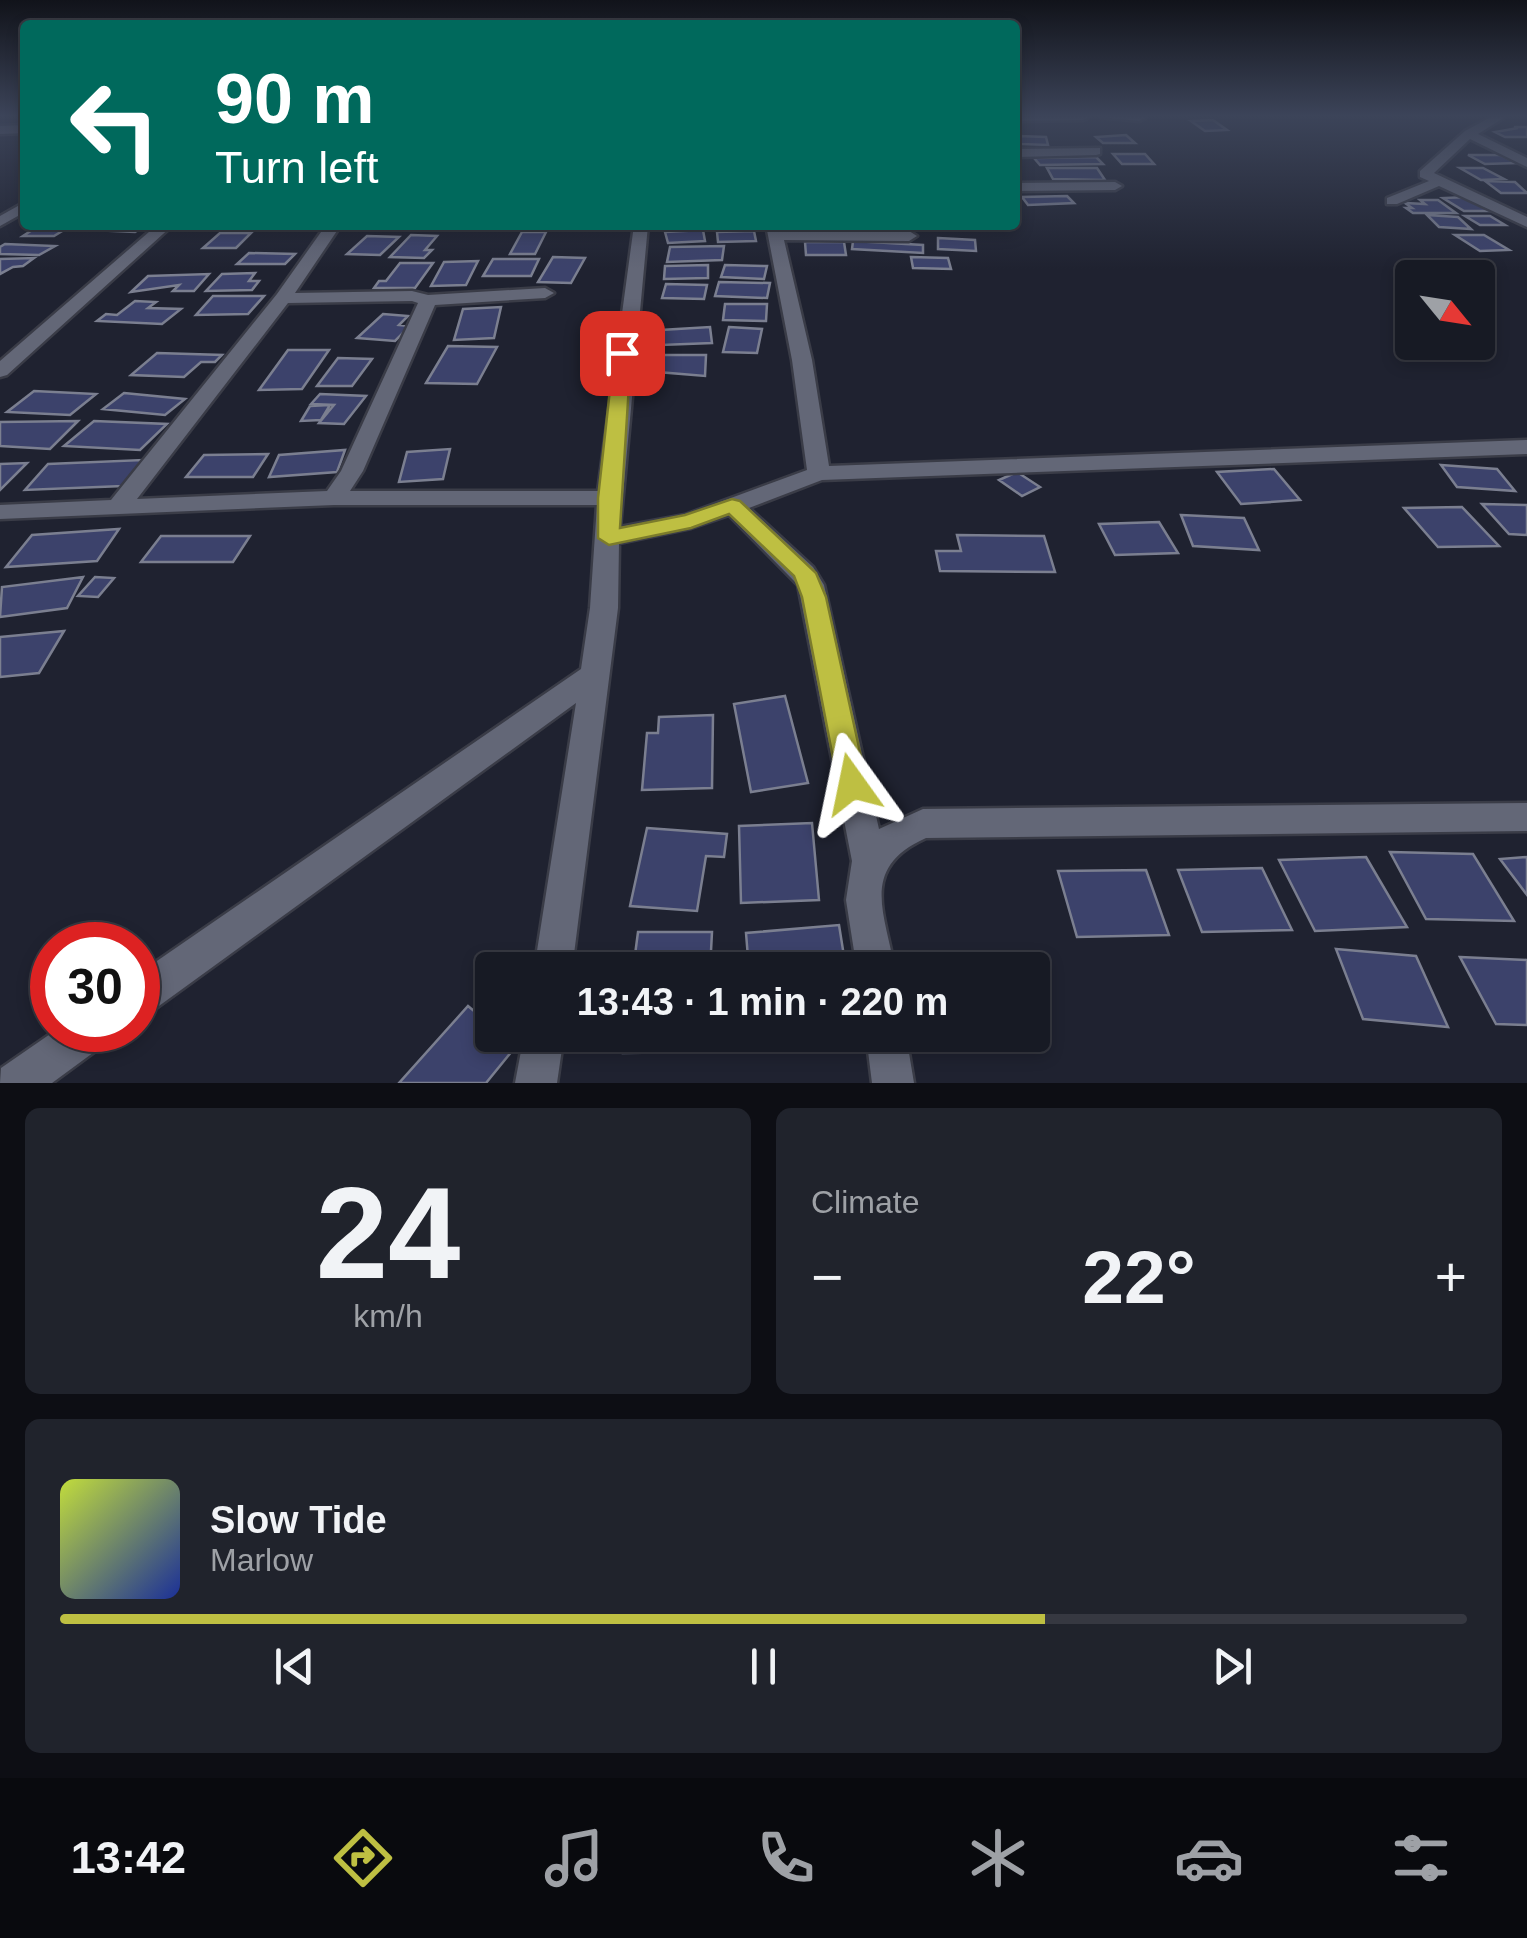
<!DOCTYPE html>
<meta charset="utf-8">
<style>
:root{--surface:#171a24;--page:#20232c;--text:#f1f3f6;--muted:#9ea1a6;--line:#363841;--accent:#bebf42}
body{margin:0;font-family:Arial,sans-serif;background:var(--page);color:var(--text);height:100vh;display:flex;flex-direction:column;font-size:38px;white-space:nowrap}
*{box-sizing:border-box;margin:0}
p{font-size:32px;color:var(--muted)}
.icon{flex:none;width:55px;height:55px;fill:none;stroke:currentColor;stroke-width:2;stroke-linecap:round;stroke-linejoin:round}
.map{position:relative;height:1083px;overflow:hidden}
.details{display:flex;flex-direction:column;gap:25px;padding:25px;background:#0d0e14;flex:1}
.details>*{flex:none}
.guide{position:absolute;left:20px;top:20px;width:1000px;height:210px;border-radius:10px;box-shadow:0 5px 15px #0003,0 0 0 2px var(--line);background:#00695c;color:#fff;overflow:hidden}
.needle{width:65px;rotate:120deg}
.tools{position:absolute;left:1395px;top:260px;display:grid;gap:20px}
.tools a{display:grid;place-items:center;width:100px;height:100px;border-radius:10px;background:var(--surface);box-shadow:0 5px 15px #0003,0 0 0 2px var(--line);font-size:50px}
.speed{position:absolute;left:30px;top:922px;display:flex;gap:20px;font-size:50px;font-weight:700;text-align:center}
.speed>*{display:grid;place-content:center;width:130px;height:130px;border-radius:50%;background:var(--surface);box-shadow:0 5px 15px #0003,0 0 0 2px var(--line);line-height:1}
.speed .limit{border:15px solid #d22;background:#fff;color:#111}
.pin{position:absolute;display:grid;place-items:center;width:85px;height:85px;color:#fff;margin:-42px;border-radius:20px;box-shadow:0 5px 15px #0006}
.me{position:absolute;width:110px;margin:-55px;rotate:348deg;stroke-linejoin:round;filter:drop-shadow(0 0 8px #0008)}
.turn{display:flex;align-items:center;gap:35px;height:210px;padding:0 30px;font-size:45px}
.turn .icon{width:130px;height:130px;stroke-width:2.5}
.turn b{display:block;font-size:70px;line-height:85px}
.big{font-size:75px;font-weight:800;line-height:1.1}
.details .tile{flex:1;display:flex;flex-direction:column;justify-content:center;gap:15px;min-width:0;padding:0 35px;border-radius:15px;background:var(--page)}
.details .dial{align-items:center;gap:0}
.dial b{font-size:130px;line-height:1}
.song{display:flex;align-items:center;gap:30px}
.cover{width:120px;height:120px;border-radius:15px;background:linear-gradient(135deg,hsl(70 70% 55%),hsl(230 70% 35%))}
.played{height:10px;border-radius:5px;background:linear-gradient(90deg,var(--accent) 70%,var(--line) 70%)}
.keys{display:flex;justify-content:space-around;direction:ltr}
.heat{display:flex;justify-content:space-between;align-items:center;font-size:55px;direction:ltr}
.details .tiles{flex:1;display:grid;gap:25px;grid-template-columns:1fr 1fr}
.tile:last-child{grid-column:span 2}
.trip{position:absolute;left:475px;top:952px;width:575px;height:100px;border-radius:10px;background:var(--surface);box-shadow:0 5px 15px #0003,0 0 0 2px var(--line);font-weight:800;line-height:100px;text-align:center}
.dock{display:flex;height:160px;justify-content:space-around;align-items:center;background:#090a0e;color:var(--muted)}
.dock .icon{width:70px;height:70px}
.dock .selected{color:var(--accent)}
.dock b{font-size:45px;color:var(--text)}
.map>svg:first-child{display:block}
.building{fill:#3c426b;stroke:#7b7f90;stroke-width:2.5}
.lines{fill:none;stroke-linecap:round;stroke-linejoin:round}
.minor-casing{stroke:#3a3c47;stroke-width:5}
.minor{fill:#636777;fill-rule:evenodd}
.route{fill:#bebf42;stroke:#7c7c2b;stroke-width:2.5}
</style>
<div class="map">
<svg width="1527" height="1083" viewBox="0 0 1527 1083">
<rect width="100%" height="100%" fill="#1f2230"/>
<path class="building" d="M1213,120l14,10 -22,1 -14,-10z
M1514,127h13v10h-22l-10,-5 23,-4z
M1126,135l9,8h-32l-7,-6z
M1019,136l27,1 2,8 -27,-1z
M1113,154h32l9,10h-32z
M1468,155h32l18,8 -33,1z
M1096,157l7,7 -63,1 -6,-7z
M1047,168h50l8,12 -52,-1z
M1460,168h23l21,11 -23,1z
M1485,181l30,1 12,11h-26z
M1067,196l7,7 -46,2 -6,-8z
M1469,197l22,14h-27l-21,-13z
M1420,200h18l18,13h-43l-7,-5h6l-7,-5 20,1z
M1427,215l31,2 13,12 -32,-2z
M1465,216h25l15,9h-25z
M40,225h32l-18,11h-31z
M98,225h48l-11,7 -45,-2z
M703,230l2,11 -37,2 -3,-11z
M754,231l2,10 -38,1 -1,-10z
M522,232h24l-11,22h-25z
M220,233h31l-15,15h-33z
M411,235l26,1 -12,14h7l-8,8 -34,-1z
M1455,235h29l25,15 -29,1z
M367,236l32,1 -19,18 -33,-1z
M938,238l37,2 1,11 -38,-2z
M853,241l70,4v8l-71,-4z
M805,242h39l2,13h-40z
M5,244l50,2 -16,9 -39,-1v-7z
M724,246l-2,14 -55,2 3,-15z
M249,253l46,1 -10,10h-48z
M553,257l32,1 -14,25 -33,-1z
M911,257l37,1 3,11 -38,-1z
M34,258l-11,8 -10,1 -13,7v-15z
M493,259h46l-8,17h-48z
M478,261l-12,24 -35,1 13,-24z
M400,263h33l-18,25h-41l5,-7h7z
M708,265v13l-44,1 1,-13z
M725,265l42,1 -3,13 -43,-2z
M255,273l-6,8h10l-7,9 -46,1 16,-17z
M209,274l-15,17h-21l6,-6 -48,7 17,-16z
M719,282l51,1 -3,15 -52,-2z
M666,284l41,1 -3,14 -42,-1z
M213,296h51l-16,18 -52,1z
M135,301l21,1 -8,6 33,1 -19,15 -65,-3 9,-7 11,1z
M725,304h42l-1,17 -43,-1z
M501,307l-7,31 -40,2 9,-31z
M383,314l25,2 -9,9 11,1 -15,15 -38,-3z
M710,327l2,16 -51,2v-15z
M729,327l33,2 -5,24 -34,-1z
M448,346l49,1 -20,37 -51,-1z
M288,350h41l-27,39 -43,1z
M157,353l65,2 -7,7h-14l-17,15 -53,-2z
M661,355h45l-1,21 -47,-4z
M338,358l34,1 -20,27h-35z
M34,391l62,3 -26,21 -63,-3z
M124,393l61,6 -20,16 -62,-6z
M320,394l46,2 -22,28 -25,-1 15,-18 -23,-1z
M330,405l-9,15 -20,1 9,-15z
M78,421l-28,28 -50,-3v-24z
M94,421l73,3 -27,26 -76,-4z
M450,449l-7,30 -44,3 8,-30z
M345,450l-8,22 -68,5 10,-22z
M268,454l-15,23h-67l18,-22z
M142,460l-19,26 -98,4 23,-26z
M27,463l-27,27v-26z
M1441,465l56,4 18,22 -58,-4z
M1274,469l26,31 -59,4 -24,-32z
M1017,472l23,15 -18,9 -23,-16z
M1482,504l45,1v30l-18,-1z
M1462,507l37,39 -61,1 -34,-39z
M1181,515l63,3 15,32 -66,-4z
M1159,522l19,31 -63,2 -16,-31z
M119,529l-22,32 -91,6 26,-32z
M957,535l87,1 11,36 -115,-1 -4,-20h25z
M161,536h89l-17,26h-92z
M83,577l-16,31 -67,9 2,-30z
M95,577l19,1 -16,19 -20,-1z
M64,631l-25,42 -39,4v-40z
M785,696l23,87 -57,9 -17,-88z
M713,715l-1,73 -70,2 5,-57h11l1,-16z
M812,823l7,77 -78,3 -2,-77z
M647,828l80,6 -3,23 -18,-1 -9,55 -67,-5z
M1390,852l83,2 41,67 -88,-2z
M1366,857l41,70 -92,4 -36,-71z
M1527,857v38l-27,-36z
M1262,868l30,62 -90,2 -24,-62z
M1146,870l23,65 -92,2 -19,-66z
M839,925l5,31 -45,4 2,10h-52l-3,-37z
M638,932h74l-2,38h-77z
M1336,949l80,7 32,71 -85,-8z
M1460,957l67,3v65l-31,-1z
M468,1006l24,20v9h12l13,10 -31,38h-87z
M625,1035h82l-1,17 -83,1z
M755,1035h84l1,7 -84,8z"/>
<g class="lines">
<g class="minor-casing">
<path id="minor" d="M1015,117h74l-6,3 -68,1z
M1101,117h43l1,1 -6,3z
M1491,117h14l-27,17 49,24v9l-57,-28 -36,34 93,44v10l-88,-41 -42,18h-10v-6l42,-17 -9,-4v-6l45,-40z
M25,125v8l-25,1v-8z
M1100,148v6l-4,1 -81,2v-8z
M1015,183l100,-1 7,4 -7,4 -100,1z
M25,202v10l-25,14v-10z
M157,225h16l-166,150 -7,2v-16z
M326,225h15l-46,68 117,-2 16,4 117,-7 9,5 -9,5 -110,7 -72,166 -13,20h248l36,-266h14l-28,302 65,-12 122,-45 -15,-110 -26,-135h14l2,5 127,1 8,5 -8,5 -125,-1 28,120 17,106 698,-26v14l-705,26 -73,28 64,59 11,18 55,244 44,-20 604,-6v28l-601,7c-67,30 -41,74 -31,132h-38l-11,-70 6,-39 -54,-276 -69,-70 -38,13 -72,15 -1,65 -46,362h-38l42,-267 -424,308 -14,5v-42l443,-305 9,-61 7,-103h-263l-334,14v-14l111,-5 166,-206zM412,301l6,2 -77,168 -14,20 -190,8 151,-196z
M56,1030h55l-6,14 -53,39h-52l1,-15z
M524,1035h40l-7,48h-42z
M866,1035h40l8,48h-42z"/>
</g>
<use href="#minor" class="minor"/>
</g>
<linearGradient id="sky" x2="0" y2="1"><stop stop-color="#11131a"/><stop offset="0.43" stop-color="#3c4459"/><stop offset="1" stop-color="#3c4459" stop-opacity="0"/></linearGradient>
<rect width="1527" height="269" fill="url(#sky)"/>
<path class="route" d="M622,348l9,5 -11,175 65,-13 47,-16 8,2 76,72 10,24 41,187 -4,8 -11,4 -10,-4 -4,-8 -36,-187 -8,-21 -65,-62 -38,14 -82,17 -11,-7v-40l16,-145z"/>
</svg>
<div class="tools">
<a><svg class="needle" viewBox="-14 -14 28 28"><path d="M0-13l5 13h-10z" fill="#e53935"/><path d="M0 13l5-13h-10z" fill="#9ea1a6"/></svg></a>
</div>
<div class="speed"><div class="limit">30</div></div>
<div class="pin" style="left:622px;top:353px;background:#d93025"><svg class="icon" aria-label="arrive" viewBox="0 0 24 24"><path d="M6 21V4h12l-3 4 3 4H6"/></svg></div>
<svg class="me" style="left:852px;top:784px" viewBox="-20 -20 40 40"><path d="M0-17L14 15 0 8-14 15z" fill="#bebf42" stroke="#fff" stroke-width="4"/></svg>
<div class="trip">13:43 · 1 min · 220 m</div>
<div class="guide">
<div class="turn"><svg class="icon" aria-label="left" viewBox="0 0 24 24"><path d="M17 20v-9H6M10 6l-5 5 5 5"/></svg><div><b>90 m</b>Turn left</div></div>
</div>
</div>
<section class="details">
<div class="tiles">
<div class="tile dial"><b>24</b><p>km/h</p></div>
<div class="tile"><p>Climate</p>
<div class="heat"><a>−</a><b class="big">22°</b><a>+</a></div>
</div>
<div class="tile">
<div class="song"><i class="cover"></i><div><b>Slow Tide</b><p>Marlow</p></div></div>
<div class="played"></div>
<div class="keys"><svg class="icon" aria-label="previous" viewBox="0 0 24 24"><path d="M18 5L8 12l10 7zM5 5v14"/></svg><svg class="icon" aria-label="pause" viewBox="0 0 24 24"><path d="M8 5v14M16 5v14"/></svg><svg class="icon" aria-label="next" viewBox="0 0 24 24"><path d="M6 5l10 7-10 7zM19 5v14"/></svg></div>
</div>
</div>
</section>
<nav class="dock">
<b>13:42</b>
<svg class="icon selected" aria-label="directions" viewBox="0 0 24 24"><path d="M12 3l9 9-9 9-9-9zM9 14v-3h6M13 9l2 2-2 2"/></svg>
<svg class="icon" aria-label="music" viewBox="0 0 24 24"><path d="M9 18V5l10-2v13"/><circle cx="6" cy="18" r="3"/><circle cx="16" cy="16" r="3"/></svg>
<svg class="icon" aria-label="phone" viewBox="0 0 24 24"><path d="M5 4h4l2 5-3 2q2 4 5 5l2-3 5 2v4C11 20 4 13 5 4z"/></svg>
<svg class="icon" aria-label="climate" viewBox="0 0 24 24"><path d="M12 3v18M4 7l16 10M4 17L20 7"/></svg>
<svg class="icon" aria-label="car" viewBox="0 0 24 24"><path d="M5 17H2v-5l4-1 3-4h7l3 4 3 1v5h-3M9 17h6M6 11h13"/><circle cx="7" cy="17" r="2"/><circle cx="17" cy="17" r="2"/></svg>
<svg class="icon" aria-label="filters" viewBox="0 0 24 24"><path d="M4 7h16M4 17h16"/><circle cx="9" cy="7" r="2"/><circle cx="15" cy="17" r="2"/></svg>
</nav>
